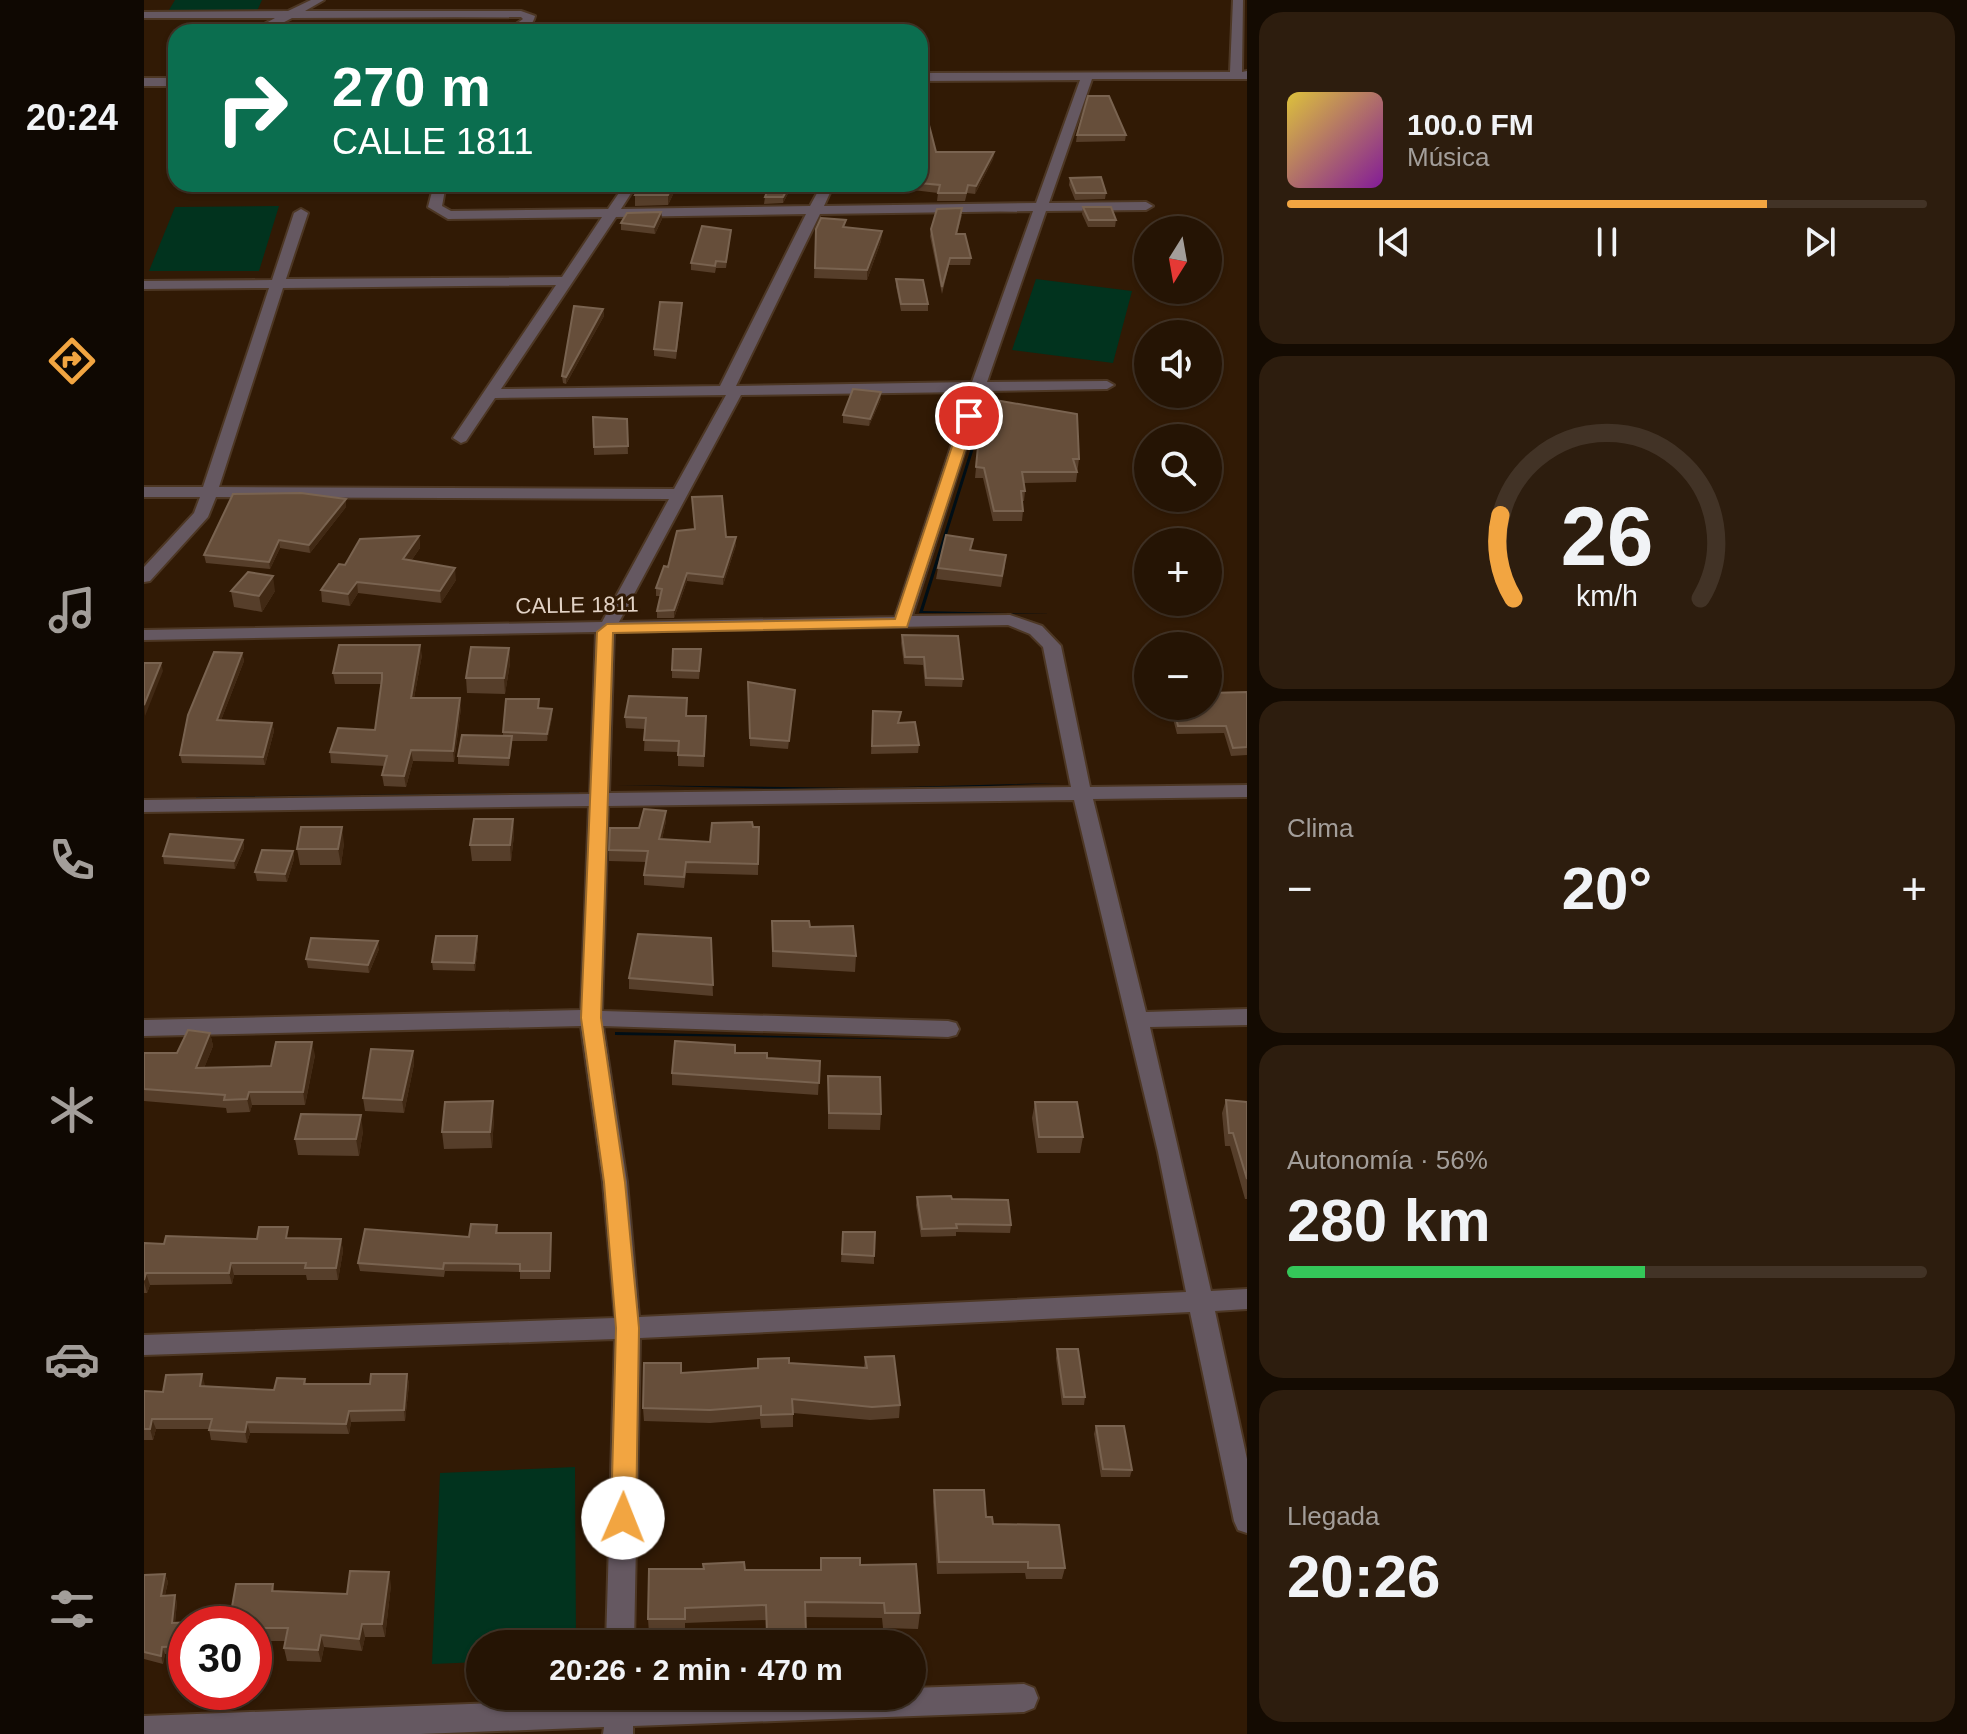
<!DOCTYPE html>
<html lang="es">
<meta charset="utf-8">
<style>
:root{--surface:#251404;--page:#2d1d0e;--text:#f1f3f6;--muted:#a39e9a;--line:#423326;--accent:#f2a541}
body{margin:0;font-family:Helvetica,sans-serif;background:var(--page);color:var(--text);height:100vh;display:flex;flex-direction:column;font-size:30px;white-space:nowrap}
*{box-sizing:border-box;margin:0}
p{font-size:26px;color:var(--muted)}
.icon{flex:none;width:44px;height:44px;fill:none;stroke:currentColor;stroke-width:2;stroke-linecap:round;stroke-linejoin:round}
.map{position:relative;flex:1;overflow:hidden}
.details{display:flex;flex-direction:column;gap:12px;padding:12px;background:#140b02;width:720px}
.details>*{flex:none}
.banner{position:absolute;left:24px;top:24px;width:760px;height:168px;border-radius:24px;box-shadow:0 2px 6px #0004,0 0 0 2px var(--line);background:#0b6e4f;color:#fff;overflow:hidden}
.needle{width:52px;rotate:191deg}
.buttons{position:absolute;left:990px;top:216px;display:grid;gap:16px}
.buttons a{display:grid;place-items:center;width:88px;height:88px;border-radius:50%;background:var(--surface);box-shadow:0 2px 6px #0004,0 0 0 2px var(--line);font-size:40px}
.speed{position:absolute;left:24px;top:1606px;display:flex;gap:16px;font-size:40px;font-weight:700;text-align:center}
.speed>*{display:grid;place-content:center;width:104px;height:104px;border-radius:50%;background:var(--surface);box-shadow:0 2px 6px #0004,0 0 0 2px var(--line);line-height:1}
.speed .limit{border:12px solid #d22;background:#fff;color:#111}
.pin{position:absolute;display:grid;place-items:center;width:68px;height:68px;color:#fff;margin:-34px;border:4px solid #fff;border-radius:50%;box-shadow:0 2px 8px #0007}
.me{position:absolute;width:88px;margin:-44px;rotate:1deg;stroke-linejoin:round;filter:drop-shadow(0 0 6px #0008)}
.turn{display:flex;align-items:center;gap:28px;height:168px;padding:0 32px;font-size:36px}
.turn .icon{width:104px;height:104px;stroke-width:2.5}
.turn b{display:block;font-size:56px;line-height:68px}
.big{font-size:60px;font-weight:700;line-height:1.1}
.details .card{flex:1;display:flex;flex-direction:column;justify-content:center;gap:12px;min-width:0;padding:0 28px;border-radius:24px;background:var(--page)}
.details .dial{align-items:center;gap:0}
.dial svg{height:208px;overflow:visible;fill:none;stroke:var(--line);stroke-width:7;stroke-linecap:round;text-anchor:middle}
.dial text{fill:var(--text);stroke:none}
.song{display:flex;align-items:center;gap:24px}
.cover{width:96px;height:96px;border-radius:12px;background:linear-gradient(135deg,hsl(50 70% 55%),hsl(290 70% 35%))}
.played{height:8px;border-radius:4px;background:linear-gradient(90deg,var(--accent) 75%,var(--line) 75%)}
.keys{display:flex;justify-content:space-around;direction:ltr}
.heat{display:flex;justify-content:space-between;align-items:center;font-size:44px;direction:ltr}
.charge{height:12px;border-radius:6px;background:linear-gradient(90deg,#34c759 56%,var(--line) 0)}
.trip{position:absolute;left:322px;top:1630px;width:460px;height:80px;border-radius:40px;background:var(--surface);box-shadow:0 2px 6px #0004,0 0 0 2px var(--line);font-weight:700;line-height:80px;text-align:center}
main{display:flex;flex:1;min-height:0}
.menu{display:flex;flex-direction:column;width:144px;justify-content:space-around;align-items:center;background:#0f0802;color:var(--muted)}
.menu .icon{width:56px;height:56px}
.menu .selected{color:var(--accent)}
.menu b{font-size:36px;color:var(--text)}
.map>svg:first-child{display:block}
.green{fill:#01331e}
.water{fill:#000e16}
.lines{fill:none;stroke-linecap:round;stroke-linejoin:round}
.minor-casing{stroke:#4d3724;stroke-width:4}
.minor{fill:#655861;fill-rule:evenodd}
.wall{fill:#563e2a}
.shaded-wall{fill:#412914}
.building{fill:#664e3a;stroke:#796350;stroke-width:2}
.route{fill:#f2a541;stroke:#9d6b2a;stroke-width:2}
.labels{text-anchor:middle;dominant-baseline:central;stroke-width:6;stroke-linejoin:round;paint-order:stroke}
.street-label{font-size:22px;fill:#e2d2c5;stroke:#311a05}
</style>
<main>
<nav class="menu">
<b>20:24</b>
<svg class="icon selected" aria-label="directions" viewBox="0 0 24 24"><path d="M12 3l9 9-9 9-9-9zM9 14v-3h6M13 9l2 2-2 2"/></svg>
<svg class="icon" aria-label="music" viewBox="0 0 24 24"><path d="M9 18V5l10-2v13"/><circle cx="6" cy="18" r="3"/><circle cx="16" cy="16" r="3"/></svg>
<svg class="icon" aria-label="phone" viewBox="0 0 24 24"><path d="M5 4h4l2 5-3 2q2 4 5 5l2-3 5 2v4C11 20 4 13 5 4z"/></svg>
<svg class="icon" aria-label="climate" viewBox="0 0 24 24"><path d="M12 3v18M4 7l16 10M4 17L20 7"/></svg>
<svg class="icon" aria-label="car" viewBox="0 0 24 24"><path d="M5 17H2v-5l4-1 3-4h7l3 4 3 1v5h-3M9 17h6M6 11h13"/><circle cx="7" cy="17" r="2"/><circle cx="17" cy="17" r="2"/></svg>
<svg class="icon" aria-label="filters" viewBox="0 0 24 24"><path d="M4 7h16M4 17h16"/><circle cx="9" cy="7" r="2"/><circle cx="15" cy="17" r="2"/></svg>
</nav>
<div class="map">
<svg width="1103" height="1734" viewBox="0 0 1103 1734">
<rect width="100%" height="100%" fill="#311a05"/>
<path class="green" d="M31,0h87l-5,11 -88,-1z
M135,206l-20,65h-110l26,-64z
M892,279l96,12 -19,72 -101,-13z
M431,1467l1,177h-96v18l-48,2 8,-191z"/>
<path class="water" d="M843,397h3l-67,214 131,3 -135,-1z
M916,783l-198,8 -245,-6 246,3z
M435,792v2l-383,4v-1z
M471,1032l331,8 -331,-5z"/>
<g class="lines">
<g class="minor-casing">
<path id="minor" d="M167,0h13l-19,11h216l14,5c-3,14 -18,16 -30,16l18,-13 -2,-2 -229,1 -27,14h-15l25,-14h-131v-6l144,-1z
M1089,0h10l-1,72 5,-1v8h-155l-43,124 97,-1 7,4 -7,4 -100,1 -59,171 120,-1 7,4 -7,4 -123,2 -72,225 98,-1 32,11 19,20 29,141 157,-2v12l-154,2 53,213 101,-3v16l-97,2 61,264 36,-2v20l-32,2 32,148v74l-9,-3 -4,-9 -44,-209 -550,26 -6,306h-28l9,-305 -471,16v-20l471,-17 -12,-136 -22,-156 -437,10v-16l437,-10 8,-204 -445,6v-12l446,-6 6,-162 -452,8v-10l458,-8 67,-123 -453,-2 -8,20 -58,64 -6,1v-15l50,-54 6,-16h-56v-10h59l66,-199 -125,1v-8l128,-1 22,-67 7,-4 7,4 -22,66 276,-2 40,-60 -154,2 -20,-12 6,-23h12l-4,22 9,5 157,-2 17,-25h12l-16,25 189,-3 12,-22h12l-10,22 212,-3 44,-123 -160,1v-8l310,-1zM889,211l-61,171 -236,4 84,-172zM662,214l-86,172 -219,3 115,-172zM412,285l-103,153 8,5 5,-2 29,-43 231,-3 -52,94 -455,-2 64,-199zM825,392l-74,225 -276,5 122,-227zM864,625l22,9 13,13 28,140 -462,6 5,-161zM930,800l84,352 28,140 -547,25 -12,-135 -24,-156 345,11 8,-2 3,-6 -3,-6 -8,-2 -346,-10 6,-205z
M0,78h32v8h-32z
M880,1684l10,4 4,10 -4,10 -10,4 -391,14v8h-30l1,-7 -184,7h-276v-18l461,-17v-3h307v-8z"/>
</g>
<use href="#minor" class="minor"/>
</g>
<path class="wall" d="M776,126l16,26h58l-1,7 -18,35 -8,-1 -2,8h-28l1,-8 -59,-7v-2h41z
M933,135h49l-1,6 -49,1z
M926,178l36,15 -1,6 -30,1 -6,-15z
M534,184l-10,21 -33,1v-11z
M649,184l-10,19 -19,1 1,-7z
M939,207l33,13 -1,7h-27l-6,-13z
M517,212l1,7 -7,15 -34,-4v-7z
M818,215l-5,19 14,24 -1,7h-21l-7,29 -12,-58 1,-7z
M702,228l36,3 -1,10 -14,39 -53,-2 2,-49z
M587,230l-5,38h-10l-1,5 -24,-3v-7z
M752,279l32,25v7h-27l-5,-25z
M459,309l1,7 -38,68 -3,-1 -1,-7z
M538,310l-6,49 -22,-3v-7z
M737,392v7l-12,27 -26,-3v-8z
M449,417l34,2 1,35 -34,1z
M835,436l100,23 -3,23 -52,1 1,8 -1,10h-2l1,10 -1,10h-29l-10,-43h-8z
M548,497l34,40 10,8 -13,40 -36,-4 -13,37h-17v-7l4,-15h-5v-8l12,-21 27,-37z
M202,507l-36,46 -30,-5 -10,21 -64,-6 -2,-8z
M275,536l1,12 -9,13 45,19 -15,23 -83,-10 -8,13 -28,-4 -1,-12 24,-25z
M828,550l33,16 -4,21 -65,-8 2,-11z
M87,591h44l-13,21 -28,-5z
M758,635l61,44 -1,8 -37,-1 -2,-21 -19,-1 -3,-21z
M365,648l1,15 -5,31 -38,-1 -1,-15z
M98,653l2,8 -23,59 51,3 2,8 -9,34 -83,-2 -2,-8z
M278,655l-8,43 47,10 -7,54 -41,-1 -7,26 -22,-1 -2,-11 3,-9 -54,-3 -1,-11 45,-22 7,-46h-47l-2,-11z
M557,657l-2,22 -27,-1v-8z
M604,690h47l-7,59 -38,-3z
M1103,692v63l-16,1 -7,-23 -47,1 -6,-23 1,-5h36l2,-13z
M395,708l13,1v8l-5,24h-35l-3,25 -51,-2v-8l45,-21v-3z
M543,710v6h19l-2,51 -26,-1v-14l-34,-1 1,-22 -19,-1 -1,-11z
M729,711l27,12 19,22 -1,8 -47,1z
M522,811v10l-4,18 48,3 43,-15h6l-1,48 -72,-2 -2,15 -40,-3v-10l2,-13 -37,-1v-11z
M369,819l1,16 -3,26h-39l-2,-16z
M99,840l1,8 -9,21 -71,-5 -1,-8z
M200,843l-3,22h-41l-3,-16z
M149,851l1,8 -7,23 -30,-1 -2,-9z
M628,921l38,6 46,29 -1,16 -83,-5z
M333,936l1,9 -3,26 -42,-1 -1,-8z
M567,938l2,58 -84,-7v-11z
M235,949l-10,24 -61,-5 -2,-9z
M66,1033l3,13 -9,22 67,-2 44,-11 -10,50h-53l-2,7 -23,1 -1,-5 -82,-7v-48h33z
M269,1051l1,13 -10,49 -39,-2 -2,-13z
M591,1053l32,5 53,3 -2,34 -146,-10v-12z
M684,1076l53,38 -1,16 -52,-1z
M1082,1100l21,2v97h-2l-15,-53h-5l-3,-33z
M891,1102l48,35 -3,16h-43l-5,-35z
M350,1118l-2,30 -48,1 -2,-17z
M219,1131l-4,25 -61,-1 -3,-16z
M773,1197l35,2 59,26 -1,8 -54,-1v4l-35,1 -5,-32z
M353,1225l1,8h53l-1,46h-30v-7l-75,-1 -1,6 -84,-6 -2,-8 111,-26z
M699,1232l31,24v8l-33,-2z
M146,1238l51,1 2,12 -5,29h-31l-1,-5h-72l-2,9 -82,1 -3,8h-3v-50l20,1 93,-5z
M913,1349l28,48 -1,8h-22l-6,-47z
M721,1357l35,48 -1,13 -29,2 -77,-7v14l-32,1 -1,-9 -50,4 -66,-2 -1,-13 38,-35 76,-5 1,-9 31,4 75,5z
M263,1374l2,10 -4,37 -54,1 -2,12 -99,-1 -3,10 -36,-3 -2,-11h-53l-3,11h-9v-49l19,1 42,-7v2l69,3 31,-11 1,5h64z
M952,1426l36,44 -2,7h-29l-7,-43z
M790,1490l131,78 -3,11h-36l-1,-6 -88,1 -4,-72z
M677,1558l39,7 60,48 -2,16 -35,-1 -1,-10 -76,-1v27h-40v-24l-81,3v11h-36l-1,-15 97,-49h75z
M21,1574l3,8 -3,13 12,7 -2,21 11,1v29l-21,1 -2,10 -19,-5v-84z
M129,1584l1,7 73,3 44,-9 -6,52h-20l-3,14 -38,-4 -3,15 -34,-1 -3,-13 1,-7h-31v-17z"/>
<path class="shaded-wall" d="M850,152l-1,7 -18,35 1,-8z
M529,184h5l-10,21v-10z
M646,184h3l-10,19v-6z
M517,212l1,7 -7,15 -1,-7z
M738,231l-1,10 -14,39v-10z
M459,309l1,7 -38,68v-7z
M737,392v7l-12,27 1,-7z
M202,499v8l-36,46 -1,-8z
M275,536l1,12 -16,23 -1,-12z
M592,537v8l-13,40v-8z
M135,540l1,8 -10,21 -1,-7z
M311,568l1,12 -15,23 -1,-12z
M543,573v8l-13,37v-8z
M129,576l2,15 -13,21 -3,-16z
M213,582l1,11 -8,13 -2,-12z
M276,645l2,10 -10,54 -1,-11z
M365,648l1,15 -5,31 -1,-16z
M98,653l2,8 -26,67 -1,-8z
M17,663l2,8 -18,45 -1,-11z
M316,698l1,10 -7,54 -1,-11z
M408,709v8l-5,24v-7z
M128,723l2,8 -9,34 -2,-8z
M368,736v8l-3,22v-8z
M267,750l2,11 -7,26 -2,-11z
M522,811v10l-6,28 -1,-10z
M369,819l1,16 -3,26 -1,-16z
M198,827l2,16 -3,22 -3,-16z
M99,840l1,8 -9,21 -1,-8z
M149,851l1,8 -7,23 -2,-8z
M333,936l1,9 -3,26 -1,-8z
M234,941l1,8 -10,24 -1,-8z
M66,1033l3,13 -14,35 -3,-13z
M168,1042l3,13 -10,50 -2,-13z
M269,1051l1,13 -10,49 -2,-13z
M105,1092l3,13 -2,7 -3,-13z
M349,1101l1,17 -2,30 -2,-16z
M217,1115l2,16 -4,25 -3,-17z
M197,1239l2,12 -5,29 -2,-12z
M87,1263l3,12 -2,9 -3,-11z
M2,1273l4,12 -3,8 -3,-11z
M58,1374l3,11 -3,12 -2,-11z
M263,1374l2,10 -4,37 -1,-11z
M205,1411l2,11 -2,12 -3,-10z
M8,1419l4,10 -3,11 -3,-11z
M103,1422l3,11 -3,10 -2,-11z
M245,1572l2,13 -6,52 -3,-13z
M21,1574l3,8 -5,21 -2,-7z
M31,1595l2,7 -3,29 -2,-8z
M218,1624l3,13 -3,14 -3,-12z
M177,1635l3,12 -3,15 -3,-12z
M18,1647l3,7 -2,10 -2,-8z"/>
<path class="building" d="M944,96h21l17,39h-49z
M785,125l7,27h58l-18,34 -8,-1 -2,8h-28l2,-8 -20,-2v-57z
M957,177l5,16h-30l-6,-15z
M497,184h32l-5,11h-33z
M626,184h20l-7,13h-18z
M939,207h28l5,13h-27z
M818,208l-6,26h9l6,24h-21l-8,29 -11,-58 6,-20z
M517,212l-7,15 -33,-4 6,-10z
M677,218l25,2 -3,7 39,4 -15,39 -52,-2 1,-39z
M558,226l29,4 -5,32 -10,-1 -1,5 -24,-3z
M752,279l27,1 5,24h-27z
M516,302l22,1 -6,48 -22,-2z
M430,306l29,3 -37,68 -4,-1z
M709,389l28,3 -11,27 -27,-4z
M851,400l82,14 2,45h-6l4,13h-55l3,19h-4l2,20h-29l-10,-43 -8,-1 3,-31h4z
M449,417l34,2 1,27 -34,1z
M157,493l45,6 -37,46 -30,-5 -10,22 -65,-7 29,-61z
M578,496l4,41h10l-13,40 -36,-4 -13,37 -17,1 5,-22 -6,-1 8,-22 4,1 9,-36 18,-2 -3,-32z
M802,535l27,4 -3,11 36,5 -4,21 -64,-8z
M275,536l-16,23 52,9 -15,23 -83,-9 -9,12 -27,-4 18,-26 6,1 15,-26z
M104,572l25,4 -14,20 -28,-5z
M758,635l56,1 5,43 -37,-1 -2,-21h-19z
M195,645h81l-9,53h49l-7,53 -42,-1 -7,26 -22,-1 5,-19 -57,-4 8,-24 37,2 7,-51v-6h-49z
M327,647l38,1 -5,30h-38z
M529,649h28l-2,22 -27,-1z
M70,652l28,1 -25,67 55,3 -9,34 -83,-2 8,-40z
M0,663h17l-17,42z
M604,682l47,8 -6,51 -39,-3z
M1103,692v55l-14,1 -7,-22h-48l-5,-20h35v-2h5l-3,-11z
M485,696l58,2 -1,18h20l-2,40 -26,-1 1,-14 -35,-1 2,-22 -21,-1z
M362,699h33l-1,9 14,1 -5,25 -44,-2z
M729,711l28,1 -3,11 17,-1 4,23 -47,1z
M318,735l50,1 -3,22 -51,-2z
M500,809l22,2 -7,28 51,3 2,-19 40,-1 1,5h6l-1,37 -72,-2 -2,15 -40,-2 4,-24 -39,-1 1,-22h29z
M330,819h39l-3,26h-40z
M157,827h41l-4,22h-41z
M26,834l73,6 -9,21 -71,-5z
M118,850l31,1 -8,23 -30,-2z
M628,921h37l1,6 43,-1 3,30 -83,-5z
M494,934l73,4 2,47 -84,-7z
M292,936h41l-3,27 -42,-1z
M167,938l67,3 -10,24 -62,-6z
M44,1030l22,3 -14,35 75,-2 5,-24h36l-9,50h-54l-2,7 -23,1 1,-5 -81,-6v-36h33z
M531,1041l60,4v8h32v5l53,3 -1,22 -147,-10z
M227,1049l42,2 -11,49 -39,-2z
M684,1076l52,1 1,37 -52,-1z
M1082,1100l21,2v77l-14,-46h-4z
M349,1101l-3,31h-48l3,-30z
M891,1102h42l6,35h-44z
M157,1114l60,1 -5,24h-61z
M807,1196l1,3 56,1 3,25 -55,-1 1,4 -35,1 -5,-32z
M327,1224l26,1 -1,8h55l-1,38h-30v-7l-76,-1 -1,6 -85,-6 7,-34 104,8z
M115,1227h29l-2,11 55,1 -5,29h-31l1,-5h-75l-2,10h-83l-2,7v-37l20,1 2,-8 91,3z
M699,1232h32l-1,24 -32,-2z
M913,1349h21l7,48h-21z
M750,1356l6,49 -28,2 -80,-8 1,15 -32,1v-9l-51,4 -67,-2 1,-45h37v10l77,-5v-9l31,-1v5l78,5 -2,-11z
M58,1374l-2,12 74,4 3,-12 28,1 -1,5h66l1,-10h36l-3,36 -55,1 -3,13 -99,-2 -2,10 -36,-2 3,-11h-60l-2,10h-6v-38l19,1 3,-17z
M952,1426h28l8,44 -29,-1z
M790,1490h50l2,27h6l1,7 66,1 6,43h-37v-6h-89z
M677,1558h39v7l56,-1 4,49h-35l-1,-10 -79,-1 1,32h-39l-1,-29 -81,3v11h-37l1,-50h55l-1,-5 41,-2 1,8h76z
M206,1571l39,1 -7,52h-20l-3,15 -38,-4 -3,15 -34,-2 4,-20h-34v-4h-25l7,-40h37l-1,7 75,3z
M21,1574l-4,22 14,-1 -3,28 42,-2v3h-28v22l-24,1 -1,9 -17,-4v-77z"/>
<path class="route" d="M825,412l7,4 -69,211 -294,6 -12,385 24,164 14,146 -3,190 -4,7 -9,4 -8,-4 -4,-7 5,-190 -12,-146 -23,-164 16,-386 10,-8 288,-5 67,-203z"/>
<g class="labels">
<g class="street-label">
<text transform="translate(433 605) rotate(-1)">CALLE 1811</text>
</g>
</g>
</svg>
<div class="buttons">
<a><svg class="needle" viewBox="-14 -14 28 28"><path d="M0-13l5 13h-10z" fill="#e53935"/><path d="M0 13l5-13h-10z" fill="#a39e9a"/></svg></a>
<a><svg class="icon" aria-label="sound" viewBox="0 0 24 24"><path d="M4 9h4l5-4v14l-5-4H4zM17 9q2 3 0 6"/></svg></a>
<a><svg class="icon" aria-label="search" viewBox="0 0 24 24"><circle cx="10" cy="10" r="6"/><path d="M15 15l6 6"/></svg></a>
<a>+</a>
<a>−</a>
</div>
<div class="speed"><div class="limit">30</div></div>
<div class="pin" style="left:825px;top:416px;background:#d93025"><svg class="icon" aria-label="arrive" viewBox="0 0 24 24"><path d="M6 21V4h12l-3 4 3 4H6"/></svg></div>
<svg class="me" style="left:479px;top:1518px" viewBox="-20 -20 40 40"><circle r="19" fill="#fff"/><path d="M0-13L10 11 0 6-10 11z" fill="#f2a541"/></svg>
<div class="trip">20:26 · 2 min · 470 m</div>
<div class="banner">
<div class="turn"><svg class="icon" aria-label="right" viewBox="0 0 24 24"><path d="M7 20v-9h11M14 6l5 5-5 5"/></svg><div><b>270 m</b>CALLE 1811</div></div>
</div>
</div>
<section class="details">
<div class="card">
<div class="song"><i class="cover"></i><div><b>100.0 FM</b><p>Música</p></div></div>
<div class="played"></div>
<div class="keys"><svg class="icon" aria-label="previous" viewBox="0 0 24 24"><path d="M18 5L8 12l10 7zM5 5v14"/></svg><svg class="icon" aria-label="pause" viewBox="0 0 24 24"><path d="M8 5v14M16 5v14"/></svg><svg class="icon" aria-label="next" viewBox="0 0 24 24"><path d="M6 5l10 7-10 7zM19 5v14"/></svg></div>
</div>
<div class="card dial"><svg viewBox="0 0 100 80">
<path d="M14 69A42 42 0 1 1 86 69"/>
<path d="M14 69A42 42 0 0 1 9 37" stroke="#f2a541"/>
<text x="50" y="56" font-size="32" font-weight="700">26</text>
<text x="50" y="72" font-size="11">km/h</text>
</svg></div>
<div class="card"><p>Clima</p>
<div class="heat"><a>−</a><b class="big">20°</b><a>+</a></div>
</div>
<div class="card"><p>Autonomía · 56%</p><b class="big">280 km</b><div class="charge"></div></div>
<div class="card"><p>Llegada</p><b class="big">20:26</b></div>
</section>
</main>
